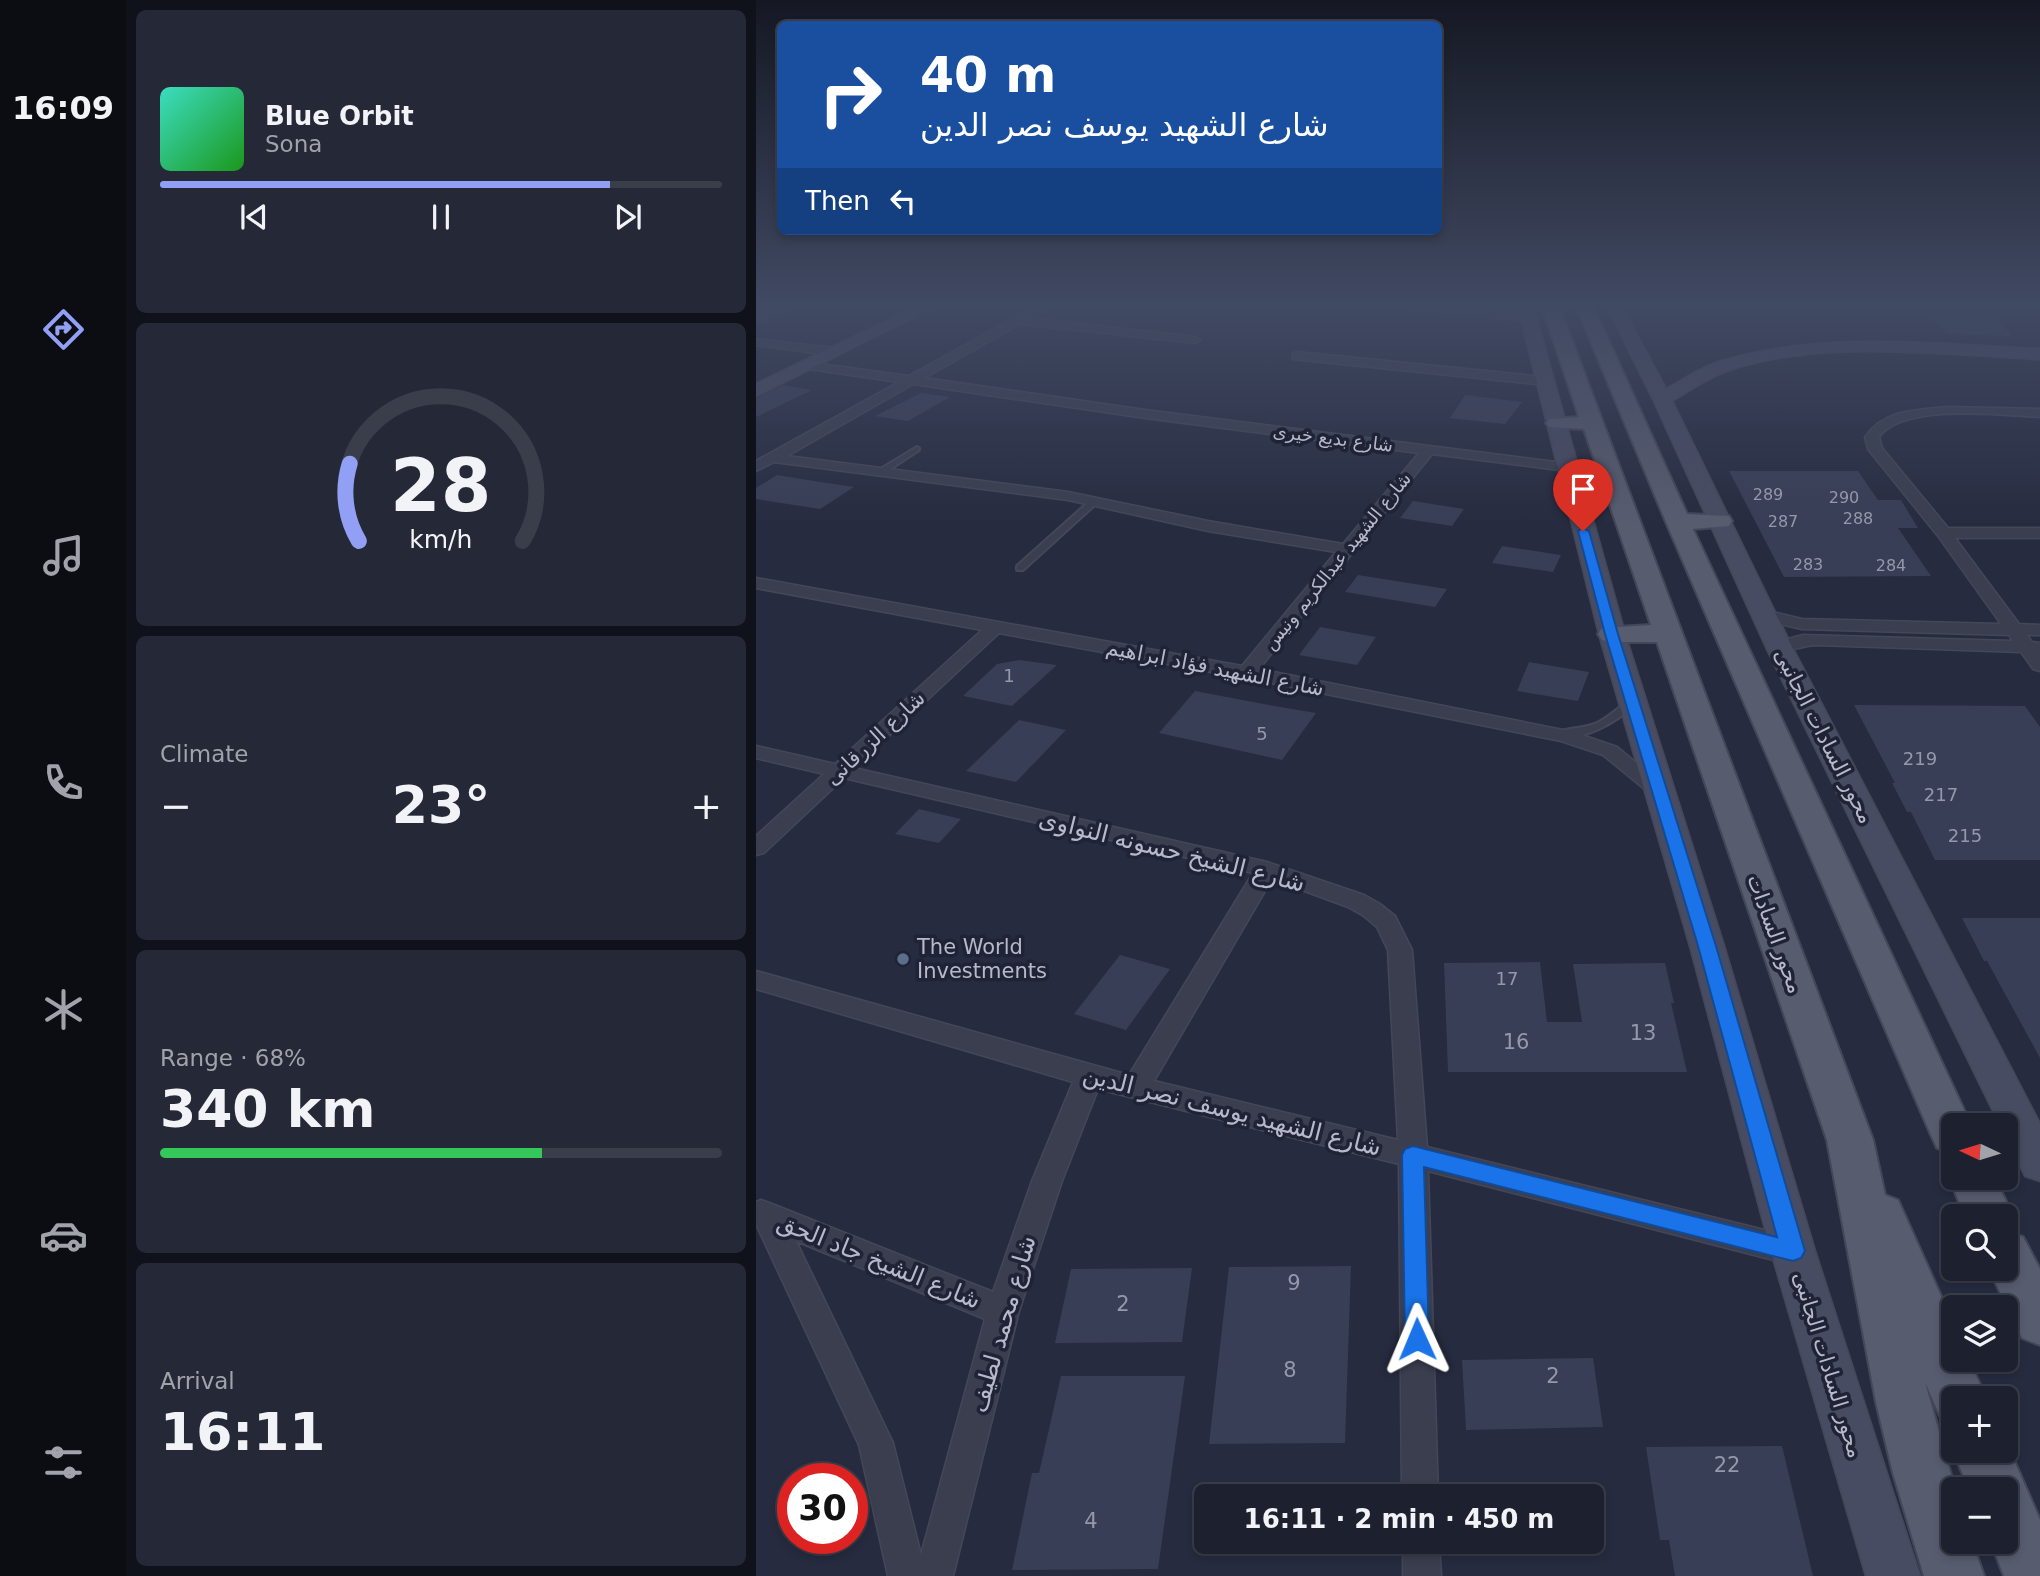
<!DOCTYPE html>
<meta charset="utf-8">
<style>
:root{--surface:#1c202f;--page:#252837;--text:#f1f3f6;--muted:#a0a3aa;--line:#3a3e4b;--accent:#919ff5}
body{margin:0;font-family:"DejaVu Sans",Cairo,sans-serif;background:var(--page);color:var(--text);height:100vh;display:flex;flex-direction:column;font-size:26px;white-space:nowrap}
*{box-sizing:border-box;margin:0}
p{font-size:23px;color:var(--muted)}
.icon{flex:none;width:38px;height:38px;fill:none;stroke:currentColor;stroke-width:2;stroke-linecap:round;stroke-linejoin:round}
.map{position:relative;flex:1;overflow:hidden}
.side{display:flex;flex-direction:column;gap:10px;padding:10px;background:#0f121a;width:630px}
.side>*{flex:none}
.guide{position:absolute;left:21px;top:21px;width:665px;height:214px;border-radius:10px;box-shadow:0 4px 10px #0003,0 0 0 2px var(--line);background:#1a4fa0;color:#fff;overflow:hidden}
.needle{width:46px;rotate:274deg}
.controls{position:absolute;left:1185px;top:1113px;display:grid;gap:14px}
.controls a{display:grid;place-items:center;width:77px;height:77px;border-radius:10px;background:var(--surface);box-shadow:0 4px 10px #0003,0 0 0 2px var(--line);font-size:35px}
.speed{position:absolute;left:21px;top:1463px;display:flex;gap:14px;font-size:35px;font-weight:700;text-align:center}
.speed>*{display:grid;place-content:center;width:91px;height:91px;border-radius:50%;background:var(--surface);box-shadow:0 4px 10px #0003,0 0 0 2px var(--line);line-height:1}
.speed .limit{border:10px solid #d22;background:#fff;color:#111}
.pin{position:absolute;display:grid;place-items:center;width:60px;height:60px;color:#fff;margin:-72px -30px;border-radius:50% 50% 50% 0;rotate:-45deg;box-shadow:0 0 7px #0007}
.pin .icon{rotate:45deg}
.me{position:absolute;width:77px;margin:-38px;rotate:359deg;stroke-linejoin:round;filter:drop-shadow(0 0 5px #0008)}
.turn{display:flex;align-items:center;gap:24px;height:147px;padding:0 28px;font-size:32px}
.turn .icon{width:91px;height:91px;stroke-width:2.5}
.turn b{display:block;font-size:49px;line-height:60px}
.then{display:flex;align-items:center;height:66px;padding:0 28px;background:#0003;gap:14px;font-size:26px}
.big{font-size:52px;font-weight:700;line-height:1.1}
.side .tile{flex:1;display:flex;flex-direction:column;justify-content:center;gap:10px;min-width:0;padding:0 24px;border-radius:10px;background:var(--page)}
.side .dial{align-items:center;gap:0}
.dial svg{height:182px;overflow:visible;fill:none;stroke:var(--line);stroke-width:7;stroke-linecap:round;text-anchor:middle}
.dial text{fill:var(--text);stroke:none}
.song{display:flex;align-items:center;gap:21px}
.cover{width:84px;height:84px;border-radius:10px;background:linear-gradient(135deg,hsl(170 70% 55%),hsl(120 70% 35%))}
.played{height:7px;border-radius:4px;background:linear-gradient(90deg,var(--accent) 80%,var(--line) 80%)}
.keys{display:flex;justify-content:space-around;direction:ltr}
.heat{display:flex;justify-content:space-between;align-items:center;font-size:38px;direction:ltr}
.charge{height:10px;border-radius:5px;background:linear-gradient(90deg,#34c759 68%,var(--line) 0)}
.trip{position:absolute;left:438px;top:1484px;width:410px;height:70px;border-radius:10px;background:var(--surface);box-shadow:0 4px 10px #0003,0 0 0 2px var(--line);font-weight:700;line-height:70px;text-align:center}
main{display:flex;flex:1;min-height:0}
.menu{display:flex;flex-direction:column;width:126px;justify-content:space-around;align-items:center;background:#0b0d13;color:var(--muted)}
.menu .icon{width:49px;height:49px}
.menu .on{color:var(--accent)}
.menu b{font-size:32px;color:var(--text)}
.map>svg:first-child{display:block}
.building{fill:#383e55}
.lines{fill:none;stroke-linecap:round;stroke-linejoin:round}
.lane-casing{stroke:#444758;stroke-width:4}
.street-casing{stroke:#444758;stroke-width:3}
.secondary-casing{stroke:#444758;stroke-width:3}
.primary-casing{stroke:#444758;stroke-width:4}
.lane{fill:#3a3e4f;fill-rule:evenodd}
.street{fill:#3a3e4f;fill-rule:evenodd}
.secondary{fill:#484c62;fill-rule:evenodd}
.primary{fill:#585c6f;fill-rule:evenodd}
.route{fill:#1a73e8;stroke:#114b97;stroke-width:2}
.service-dot{fill:#5c6f8a;stroke:#1f2335;stroke-width:2.5}
.labels{text-anchor:middle;dominant-baseline:central;stroke-width:7;stroke-linejoin:round;paint-order:stroke}
.far-number-label{font-size:16px;fill:#9598ab}
.far-street-label{font-size:18px;fill:#b7b9ca;stroke:#1f2335}
.number-label{font-size:18px;fill:#9598ab}
.street-label{font-size:21px;fill:#b7b9ca;stroke:#1f2335}
.poi-label{font-size:21px;fill:#b7b9ca;stroke:#1f2335;text-anchor:start}
.near-number-label{font-size:21px;fill:#9598ab}
.near-street-label{font-size:24px;fill:#b7b9ca;stroke:#1f2335}
</style>
<main>
<nav class="menu">
<b>16:09</b>
<svg class="icon on" aria-label="directions" viewBox="0 0 24 24"><path d="M12 3l9 9-9 9-9-9zM9 14v-3h6M13 9l2 2-2 2"/></svg>
<svg class="icon" aria-label="music" viewBox="0 0 24 24"><path d="M9 18V5l10-2v13"/><circle cx="6" cy="18" r="3"/><circle cx="16" cy="16" r="3"/></svg>
<svg class="icon" aria-label="phone" viewBox="0 0 24 24"><path d="M5 4h4l2 5-3 2q2 4 5 5l2-3 5 2v4C11 20 4 13 5 4z"/></svg>
<svg class="icon" aria-label="climate" viewBox="0 0 24 24"><path d="M12 3v18M4 7l16 10M4 17L20 7"/></svg>
<svg class="icon" aria-label="car" viewBox="0 0 24 24"><path d="M5 17H2v-5l4-1 3-4h7l3 4 3 1v5h-3M9 17h6M6 11h13"/><circle cx="7" cy="17" r="2"/><circle cx="17" cy="17" r="2"/></svg>
<svg class="icon" aria-label="filters" viewBox="0 0 24 24"><path d="M4 7h16M4 17h16"/><circle cx="9" cy="7" r="2"/><circle cx="15" cy="17" r="2"/></svg>
</nav>
<section class="side">
<div class="tile">
<div class="song"><i class="cover"></i><div><b>Blue Orbit</b><p>Sona</p></div></div>
<div class="played"></div>
<div class="keys"><svg class="icon" aria-label="previous" viewBox="0 0 24 24"><path d="M18 5L8 12l10 7zM5 5v14"/></svg><svg class="icon" aria-label="pause" viewBox="0 0 24 24"><path d="M8 5v14M16 5v14"/></svg><svg class="icon" aria-label="next" viewBox="0 0 24 24"><path d="M6 5l10 7-10 7zM19 5v14"/></svg></div>
</div>
<div class="tile dial"><svg viewBox="0 0 100 80">
<path d="M14 69A42 42 0 1 1 86 69"/>
<path d="M14 69A42 42 0 0 1 10 35" stroke="#919ff5"/>
<text x="50" y="56" font-size="32" font-weight="700">28</text>
<text x="50" y="72" font-size="11">km/h</text>
</svg></div>
<div class="tile"><p>Climate</p>
<div class="heat"><a>−</a><b class="big">23°</b><a>+</a></div>
</div>
<div class="tile"><p>Range · 68%</p><b class="big">340 km</b><div class="charge"></div></div>
<div class="tile"><p>Arrival</p><b class="big">16:11</b></div>
</section>
<div class="map">
<svg width="1284" height="1576" viewBox="0 0 1284 1576">
<rect width="100%" height="100%" fill="#262b3f"/>
<path class="building" d="M1175,315l63,1 18,20 -65,-2z
M27,385l29,5 -56,27v-19z
M165,393l29,4 -42,24 -33,-5z
M709,395l57,7 -17,22 -55,-6z
M973,471h129l20,29h23l17,28h-20l33,48 -147,1z
M21,475l37,6 40,6 -34,22 -64,-10v-11z
M657,501l51,8 -12,17 -52,-8z
M746,546l59,9 -8,17 -61,-9z
M602,575l89,14 -12,18 -90,-15z
M564,627l56,10 -19,28 -58,-10z
M263,660l38,5 -45,41 -49,-10 34,-32z
M773,662l60,10 -11,29 -61,-10z
M439,691l74,14 47,8 -34,47 -123,-27z
M1098,705l171,1 15,21v133h-105l-24,-48h-4l-15,-29h3z
M263,720l47,10 -50,52 -50,-11z
M163,809l42,10 -22,24 -44,-9z
M1206,918h78v140l-53,-97h-3z
M364,955l50,14 -44,61 -52,-16z
M784,962l7,60h35l-9,-58 92,-1 9,40h-3l16,69h-239l-4,-109z
M595,1266l-6,177 -136,1 20,-177z
M436,1268l-10,74 -127,1 16,-74z
M837,1358l10,69 -137,3 -4,-70z
M305,1376h124l-27,193 -146,1 20,-97h7z
M1026,1446l31,130h-138l-6,-36h-9l-14,-93z"/>
<g class="lines">
<g class="lane-casing">
<path id="lane" d="M161,447l2,1v2l-38,25 -7,-2z
M336,499l7,2 -76,69h-6v-4z
M875,700l5,3 -2,2c-15,15 -56,41 -77,28 11,-6 27,-4 40,-10 13,-6 22,-17 34,-23z"/>
</g>
<g class="street-casing">
<path id="street" d="M26,306h14l-40,18v-7z
M280,306h12l-18,12 165,19 6,3 -6,3 -175,-19 -96,54 221,32 427,54 2,3 -7,4 -135,-17 -173,215 314,63 44,15 53,44 -4,4h-14l-49,-40 -42,-14 -290,-58 -272,-50 -145,135 413,94 97,33 16,9 15,12 17,34 15,197 366,90 11,4 4,10 -4,10 -11,4 -365,-94 10,325h-36l-3,-332 -301,-75 -36,92 -43,130 -66,265h-65l-29,-131 -103,-221v-22l5,-2 11,4 221,88 39,-111 41,-99 -317,-93v-18l373,104 124,-202 -409,-95 -80,75 -8,2v-19l68,-62 -68,-16v-12l79,18 147,-134 -226,-42v-10l486,88 94,-114 -128,-21 -140,-31 -294,-38 -18,9v-10l143,-79 -90,-13 -4,-1v-6l104,14zM157,384l232,34 274,35 -76,91 -135,-23 -140,-29 -281,-36zM516,879l76,28 16,9 13,11 11,23 10,190 -244,-59zM40,1241l189,78 -64,236 -28,-112z
M647,306h35l90,9 6,3 -6,3 -120,-12z
M0,339l79,9 6,4 -6,4 -79,-11z
M541,352l248,25 6,4 -6,4 -252,-26v-6z
M1192,407l92,2v8c-38,-2 -137,-14 -161,20l3,11 66,80h92v10h-85l64,86 21,1v10h-13l5,7 8,1v28l-7,-2 -12,-17 -204,-7c-15,0 -31,9 -44,6l-3,-4 3,-4 30,-8 210,6 -4,-6 -207,-6 -44,-10 -3,-4 9,-5 38,9 199,5 -63,-88 -70,-87 -3,-12c20,-28 51,-27 83,-30z
M647,1542h36l2,34h-38z"/>
</g>
<g class="secondary-casing">
<path id="secondary" d="M161,306h19l-180,90v-12z
M762,306h15l92,328 99,312 91,305 105,325h-54l-95,-325 -81,-305 -91,-312z
M851,306h14l45,83c17,-9 34,-21 53,-27 103,-32 215,-18 321,-13v10c-98,-4 -217,-21 -311,11 -21,7 -38,20 -57,31l120,246 248,477v57l-15,-5c-7,-16 -19,-33 -19,-51h-6l-234,-478 -113,-248z"/>
</g>
<g class="primary-casing">
<path id="primary" d="M786,306h17l314,834 12,55 13,5 55,123v37h16l17,38h-33v24l-13,-6 -15,-34 30,107 -2,53h19l12,34h-60l-31,-103 -17,-71 -49,-262 -170,-498h-45l-10,-2 -4,-6 4,-6 49,-3 -67,-196 -35,-2 -3,-4 3,-4 30,-2z
M820,306h17l94,208 42,2 3,5 -3,5 -36,3 278,596h-18v28l-16,-5 -6,-13 -265,-613z
M1197,1170v8h42l18,38 -7,14 17,7 17,32v76l-18,-7 -33,-69h17v-53h-41l-16,-38z
M1250,1442l34,78v56h-36l-13,-34h15v-53h-37l-16,-38h53z"/>
</g>
<use href="#lane" class="lane"/>
<use href="#street" class="street"/>
<use href="#secondary" class="secondary"/>
<use href="#primary" class="primary"/>
</g>
<linearGradient id="sky" x2="0" y2="1"><stop stop-color="#151823"/><stop offset="0.58" stop-color="#414a63"/><stop offset="1" stop-color="#414a63" stop-opacity="0"/></linearGradient>
<rect width="1284" height="526" fill="url(#sky)"/>
<path class="route" d="M827,528l6,3 29,103 98,312 89,305 -4,7 -8,3 -369,-94 5,172 -3,8 -9,4 -9,-4 -3,-8 -3,-184 3,-6 8,-3 364,91 -79,-291 -93,-312 -27,-103z"/>
<circle class="service-dot" cx="147" cy="959" r="7"/>
<g class="labels">
<g class="far-number-label">
<text x="1012" y="494">289</text>
<text x="1088" y="497">290</text>
<text x="1102" y="518">288</text>
<text x="1027" y="521">287</text>
<text x="1052" y="564">283</text>
<text x="1135" y="565">284</text>
</g>
<g class="far-street-label">
<text transform="translate(577 438) rotate(7)">شارع بديع خيرى</text>
<text transform="translate(581 561) rotate(-51)">شارع الشهيد عبدالكريم ونيس</text>
</g>
<g class="number-label">
<text x="253" y="675">1</text>
<text x="506" y="733">5</text>
<text x="1164" y="758">219</text>
<text x="1185" y="794">217</text>
<text x="1209" y="835">215</text>
<text x="751" y="978">17</text>
</g>
<g class="street-label">
<text transform="translate(459 668) rotate(11)">شارع الشهيد فؤاد ابراهيم</text>
<text transform="translate(1068 736) rotate(63)">محور السادات الجانبى</text>
<text transform="translate(119 738) rotate(-43)">شارع الزرقانى</text>
<text transform="translate(1019 934) rotate(70)">محور السادات</text>
<text transform="translate(1072 1365) rotate(73)">محور السادات الجانبى</text>
</g>
<g class="poi-label">
<text x="161" y="947">The World<tspan x="161" dy="24">Investments</tspan></text>
</g>
<g class="near-number-label">
<text x="887" y="1033">13</text>
<text x="760" y="1042">16</text>
<text x="538" y="1283">9</text>
<text x="367" y="1304">2</text>
<text x="534" y="1370">8</text>
<text x="797" y="1376">2</text>
<text x="971" y="1465">22</text>
<text x="335" y="1521">4</text>
</g>
<g class="near-street-label">
<text transform="translate(416 851) rotate(14)">شارع الشيخ حسونه النواوى</text>
<text transform="translate(476 1111) rotate(14)">شارع الشهيد يوسف نصر الدين</text>
<text transform="translate(123 1261) rotate(22)">شارع الشيخ جاد الحق</text>
<text transform="translate(247 1324) rotate(-74)">شارع محمد لطيف</text>
</g>
</g>
</svg>
<div class="controls">
<a><svg class="needle" viewBox="-14 -14 28 28"><path d="M0-13l5 13h-10z" fill="#e53935"/><path d="M0 13l5-13h-10z" fill="#a0a3aa"/></svg></a>
<a><svg class="icon" aria-label="search" viewBox="0 0 24 24"><circle cx="10" cy="10" r="6"/><path d="M15 15l6 6"/></svg></a>
<a><svg class="icon" aria-label="layers" viewBox="0 0 24 24"><path d="M12 4l9 5-9 5-9-5zM3 14l9 5 9-5"/></svg></a>
<a>+</a>
<a>−</a>
</div>
<div class="speed"><div class="limit">30</div></div>
<div class="pin" style="left:827px;top:531px;background:#d93025"><svg class="icon" aria-label="arrive" viewBox="0 0 24 24"><path d="M6 21V4h12l-3 4 3 4H6"/></svg></div>
<svg class="me" style="left:661px;top:1339px" viewBox="-20 -20 40 40"><path d="M0-17L14 15 0 8-14 15z" fill="#1a73e8" stroke="#fff" stroke-width="4"/></svg>
<div class="trip">16:11 · 2 min · 450 m</div>
<div class="guide">
<div class="turn"><svg class="icon" aria-label="right" viewBox="0 0 24 24"><path d="M7 20v-9h11M14 6l5 5-5 5"/></svg><div><b>40 m</b>شارع الشهيد يوسف نصر الدين</div></div>
<div class="then">Then<svg class="icon" aria-label="left" viewBox="0 0 24 24"><path d="M17 20v-9H6M10 6l-5 5 5 5"/></svg></div>
</div>
</div>
</main>
